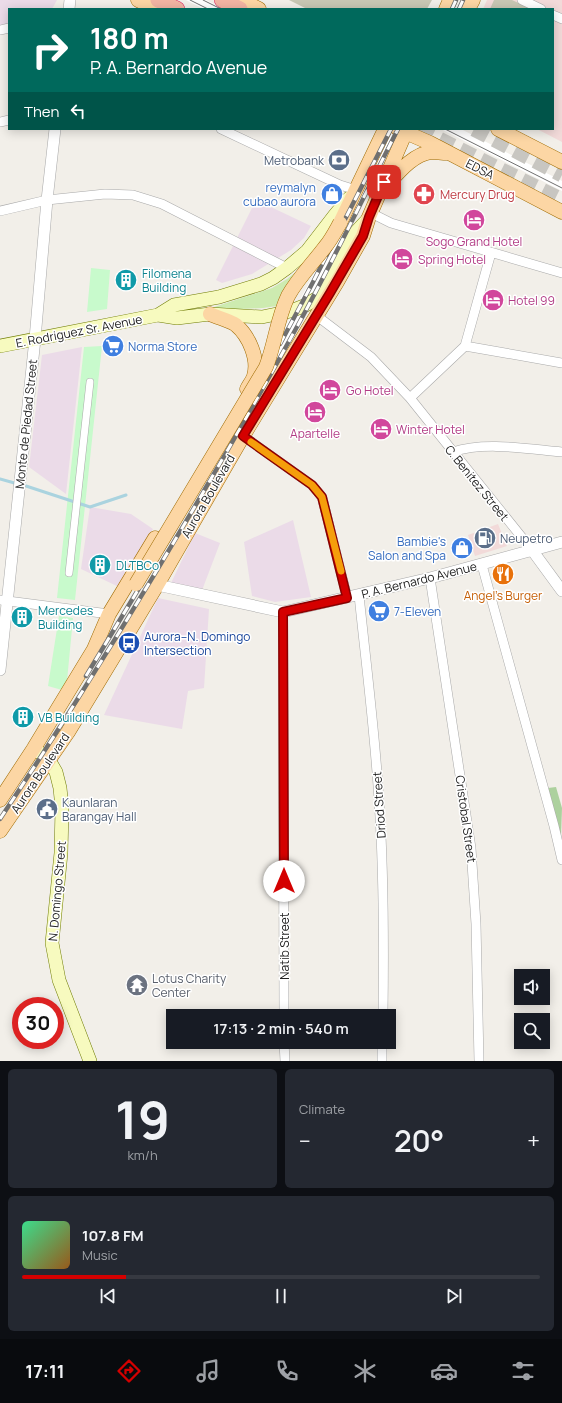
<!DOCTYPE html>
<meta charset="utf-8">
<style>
:root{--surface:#171b24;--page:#242831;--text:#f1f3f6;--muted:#9ea1a6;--line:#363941;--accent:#d40000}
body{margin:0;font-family:Manrope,sans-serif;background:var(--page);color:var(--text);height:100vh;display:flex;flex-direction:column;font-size:15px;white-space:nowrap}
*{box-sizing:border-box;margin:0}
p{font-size:13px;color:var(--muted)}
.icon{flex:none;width:22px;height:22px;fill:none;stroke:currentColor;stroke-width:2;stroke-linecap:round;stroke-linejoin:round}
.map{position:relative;height:1061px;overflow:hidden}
.sheet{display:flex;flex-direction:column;gap:8px;padding:8px;background:#0d0f14;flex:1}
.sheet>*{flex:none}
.guide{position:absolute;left:8px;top:8px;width:546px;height:122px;border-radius:0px;box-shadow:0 2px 10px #0003;background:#00695c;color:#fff;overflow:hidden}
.fabs{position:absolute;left:514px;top:969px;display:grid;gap:8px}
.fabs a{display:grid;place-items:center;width:36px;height:36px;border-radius:0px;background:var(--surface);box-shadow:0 2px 10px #0003;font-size:20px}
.speed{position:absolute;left:12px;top:997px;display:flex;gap:8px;font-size:20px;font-weight:700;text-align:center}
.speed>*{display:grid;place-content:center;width:52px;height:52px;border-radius:50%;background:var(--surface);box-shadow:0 2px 10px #0003;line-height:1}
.speed .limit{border:6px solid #d22;background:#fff;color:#111}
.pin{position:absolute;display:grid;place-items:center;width:34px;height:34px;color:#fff;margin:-17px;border-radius:8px;box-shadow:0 2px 6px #0006}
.me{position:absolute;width:44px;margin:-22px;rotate:0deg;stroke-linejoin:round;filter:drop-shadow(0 0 3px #0008)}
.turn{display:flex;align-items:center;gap:14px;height:84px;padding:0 16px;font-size:18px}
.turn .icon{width:52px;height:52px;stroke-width:2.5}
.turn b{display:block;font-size:28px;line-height:34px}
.then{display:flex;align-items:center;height:38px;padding:0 16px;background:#0003;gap:8px;font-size:15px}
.big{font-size:30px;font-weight:600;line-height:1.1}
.sheet .card{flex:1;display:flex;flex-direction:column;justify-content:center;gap:6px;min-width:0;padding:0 14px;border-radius:6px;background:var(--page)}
.sheet .dial{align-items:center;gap:0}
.dial b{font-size:52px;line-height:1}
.song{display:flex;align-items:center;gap:12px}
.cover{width:48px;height:48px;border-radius:6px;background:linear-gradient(135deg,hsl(150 70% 55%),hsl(30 70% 35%))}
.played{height:4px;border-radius:2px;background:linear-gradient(90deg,var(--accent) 20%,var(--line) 20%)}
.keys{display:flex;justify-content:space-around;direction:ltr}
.heat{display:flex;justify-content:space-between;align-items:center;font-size:22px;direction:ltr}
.sheet .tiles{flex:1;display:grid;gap:8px;grid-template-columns:1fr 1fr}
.card:last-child{grid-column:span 2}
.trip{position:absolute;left:166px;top:1009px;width:230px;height:40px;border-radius:0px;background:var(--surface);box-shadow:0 2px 10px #0003;font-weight:600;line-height:40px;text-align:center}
.tabs{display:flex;height:64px;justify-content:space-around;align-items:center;background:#090b0e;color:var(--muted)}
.tabs .icon{width:28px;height:28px}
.tabs .on{color:var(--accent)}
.tabs b{font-size:18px;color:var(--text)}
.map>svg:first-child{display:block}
.commercial{fill:#f2dad9}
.industrial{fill:#ebdbe8}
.construction{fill:#c7c7b4}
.grass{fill:#cdebb0}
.forest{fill:#add19e}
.park{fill:#c8facc}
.pier{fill:#fff}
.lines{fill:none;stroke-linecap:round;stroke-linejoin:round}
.stream{stroke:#aad3df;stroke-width:3}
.trunk-tunnel{stroke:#c8c6c1;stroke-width:15;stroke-dasharray:15 8;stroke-linecap:butt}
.pedestrian-casing{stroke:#a9a9a9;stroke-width:8}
.minor-casing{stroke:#a9a9a9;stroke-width:10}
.tertiary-casing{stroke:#a9a9a9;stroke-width:12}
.secondary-casing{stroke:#707d05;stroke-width:14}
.primary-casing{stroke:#a06b00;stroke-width:15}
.trunk-casing{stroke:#dc2a67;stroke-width:16}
.pedestrian{stroke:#fff;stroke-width:7}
.minor{stroke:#fff;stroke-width:9}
.tertiary{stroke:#fff;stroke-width:11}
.secondary{stroke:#f7fabf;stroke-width:13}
.primary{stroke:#fcd6a4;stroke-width:14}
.trunk{stroke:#f2b4a3;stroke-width:15}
.tram{stroke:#707070;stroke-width:1}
.rail-casing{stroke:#707070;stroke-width:4.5}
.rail{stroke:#fff;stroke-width:3;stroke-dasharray:9;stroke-linecap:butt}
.primary-bridge-casing{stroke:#a06b00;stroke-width:15;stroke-linecap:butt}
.primary-bridge{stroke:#fcd6a4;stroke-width:14}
.route-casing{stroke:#8a0000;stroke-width:10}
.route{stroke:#d40000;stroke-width:7}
.slow{stroke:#f59e0b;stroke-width:7}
.labels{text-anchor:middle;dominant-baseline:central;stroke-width:3;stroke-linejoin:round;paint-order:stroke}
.service-label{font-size:12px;fill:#4e5e75;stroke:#fff;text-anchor:start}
.street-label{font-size:12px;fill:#222;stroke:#fff}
.shop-label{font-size:12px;fill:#366cbe;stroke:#fff;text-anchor:end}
.health-label{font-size:12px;fill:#be3a42;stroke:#fff;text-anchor:start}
.hotel-label{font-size:12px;fill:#b23c85;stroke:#fff;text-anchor:start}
.culture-label{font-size:12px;fill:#0d838f;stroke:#fff;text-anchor:start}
.food-label{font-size:12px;fill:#c56008;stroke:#fff}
.transit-label{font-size:12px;fill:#164399;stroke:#fff;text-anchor:start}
.worship-label{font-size:12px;fill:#5b616d;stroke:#fff;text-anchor:start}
</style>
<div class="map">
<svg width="562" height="1061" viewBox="0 0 562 1061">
<rect width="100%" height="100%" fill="#f2efe9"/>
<path class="commercial" d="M487,0h75v142l-25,-13h16v-120h-70z
M498,524l9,22 -32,10 -7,-21z"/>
<path class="industrial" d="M0,0h57l-5,9h-43v16l-9,1z
M256,200l55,26 -7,12 -13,12 -39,24 -30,9 -6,-3z
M82,347l-16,147 -37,-27 13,-112z
M90,507l41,7 22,15 -34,58 -38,-18z
M293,520l18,77 -36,5 -23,-6 -8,-54z
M195,533l25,10 -19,50 -30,-10z
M158,598l51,11 -5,79 -16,3 -6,38 -78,-14z"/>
<path class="construction" d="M289,0h143l-5,9h-120z
M494,0h18l19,9h-41z"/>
<path class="grass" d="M302,267l-25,39 -14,2 -61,3 70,-23 15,-9z"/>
<path class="forest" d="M556,787l6,21 -1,29 -13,-49z"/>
<path class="park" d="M91,268l19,2 -3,39 -20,3z
M102,346l-27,254 -18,-2 27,-251z
M59,616l14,2 -6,63 -5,9 -14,-4z"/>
<path class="pier" d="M186,0h20l18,9h-20z
M387,129h14l-81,159 -39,73 -11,-6 39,-72z
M441,129h20l101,52v10z"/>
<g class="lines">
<path class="stream" d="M0,479l18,5
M23,485l67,22 36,-12"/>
<path class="trunk-tunnel" d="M419,129l143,71
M474,129l88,46"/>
<g class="pedestrian-casing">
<path id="pedestrian" d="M69,573l21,-191"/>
</g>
<g class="minor-casing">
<path id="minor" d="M522,0l19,9
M553,15l9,4
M0,30l9,-2
M0,122l9,-2
M221,129l119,56 16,5
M0,211l47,-11 58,-6 28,1 29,9 125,64
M371,213l20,10 171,50
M317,316l54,41 39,41 122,152
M465,346l97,17
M410,398l55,-52 26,-93
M243,436l69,49 10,12 25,100
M453,452c31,-11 75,-3 109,0
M482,565l72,261 8,34
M430,578l41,270 5,76 3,137
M359,595c7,69 16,137 20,206 5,71 5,143 4,215
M0,600l109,14
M283,612l1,404
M284,1042l1,19
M382,1061v-19"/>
</g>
<g class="tertiary-casing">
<path id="tertiary" d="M69,9l1,-9
M532,550l30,41
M157,585l126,27 147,-34 132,-36
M0,670l35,-331 12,-139 8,-71"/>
</g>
<g class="secondary-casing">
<path id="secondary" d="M158,315l19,3 33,-4 52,3 29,-6 15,-6 13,-8 6,-7 30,-57 13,-14
M0,346l158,-31 16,-10 45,-8 42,-13 12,-6 14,-10 20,-17 27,-35 15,-18
M34,748l15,12 7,12 4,16 2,20 -1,45 -9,90 7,37 31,81"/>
</g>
<g class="primary-casing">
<path id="primary" d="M138,0l18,9
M241,0l18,9
M446,9l4,-9
M468,9l5,-9
M398,129l32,14 132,69
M498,129l64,33
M386,186c12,-13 27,-32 45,-34 5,0 11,1 16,1
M340,223l45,-94
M210,314c8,4 19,6 26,11 13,11 23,34 18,51 -1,4 -5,9 -7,13
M94,649l15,-35 46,-76
M0,800l34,-52 65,-107
M0,831l68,-99 89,-147 86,-149 94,-154 26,-46 6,-19 38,-88"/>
</g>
<g class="trunk-casing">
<path id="trunk" d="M158,0l19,9
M222,0l18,9"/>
</g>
<use href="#pedestrian" class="pedestrian"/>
<use href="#minor" class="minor"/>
<use href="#tertiary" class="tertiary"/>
<use href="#secondary" class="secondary"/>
<use href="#primary" class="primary"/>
<use href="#trunk" class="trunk"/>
<path class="tram" d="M190,0l18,9
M203,0l18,9
M445,129l117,59"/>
<g class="rail-casing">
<path id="rail" d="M452,9l4,-9
M459,9l4,-9
M280,344l32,-60 79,-155
M86,676l90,-149
M0,819c106,-160 205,-325 298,-494 35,-64 67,-131 100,-196"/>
</g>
<use href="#rail" class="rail"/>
<g class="primary-bridge-casing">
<path id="primary-bridge" d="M136,584l130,-217c9,-23 11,-48 22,-71 10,-18 25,-33 37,-49 6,-7 10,-15 15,-24"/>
</g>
<use href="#primary-bridge" class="primary-bridge"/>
</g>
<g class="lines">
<g class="route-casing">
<path id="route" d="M284,881l-1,-269 64,-14 -25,-101 -10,-12 -69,-49 87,-143 33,-57 6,-19 15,-35"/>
</g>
<use href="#route" class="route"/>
<path class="slow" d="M251,442l61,43 10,12 19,74"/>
</g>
<defs>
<g id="bank-disc" transform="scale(1.15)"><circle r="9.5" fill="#5c6f8a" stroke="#fff"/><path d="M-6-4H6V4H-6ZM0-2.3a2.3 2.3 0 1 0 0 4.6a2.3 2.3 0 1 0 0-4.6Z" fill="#fff"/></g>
<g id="shop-disc" transform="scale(1.15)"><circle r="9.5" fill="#3f7fe0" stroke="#fff"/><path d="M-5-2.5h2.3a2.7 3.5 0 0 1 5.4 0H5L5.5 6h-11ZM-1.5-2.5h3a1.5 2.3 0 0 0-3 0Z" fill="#fff"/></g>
<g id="pharmacy-disc" transform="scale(1.15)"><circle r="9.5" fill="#e0444e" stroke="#fff"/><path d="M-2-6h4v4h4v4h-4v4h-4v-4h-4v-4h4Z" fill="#fff"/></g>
<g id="hotel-disc" transform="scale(1.15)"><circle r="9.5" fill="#d1479c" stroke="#fff"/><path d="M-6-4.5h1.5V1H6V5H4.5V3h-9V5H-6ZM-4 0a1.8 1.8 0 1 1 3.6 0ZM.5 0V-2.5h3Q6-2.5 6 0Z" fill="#fff"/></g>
<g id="building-disc" transform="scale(1.15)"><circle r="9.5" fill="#0f9aa8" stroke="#fff"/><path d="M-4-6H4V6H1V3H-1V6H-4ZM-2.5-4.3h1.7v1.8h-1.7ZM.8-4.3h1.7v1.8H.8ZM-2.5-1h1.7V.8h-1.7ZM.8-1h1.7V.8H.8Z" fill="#fff"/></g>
<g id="supermarket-disc" transform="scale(1.15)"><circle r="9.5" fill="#3f7fe0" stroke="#fff"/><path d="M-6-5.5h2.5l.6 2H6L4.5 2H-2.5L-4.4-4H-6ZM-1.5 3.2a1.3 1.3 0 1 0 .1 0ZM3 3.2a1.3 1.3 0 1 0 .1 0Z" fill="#fff"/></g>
<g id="fuel-disc" transform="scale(1.15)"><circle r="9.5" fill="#5c6f8a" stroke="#fff"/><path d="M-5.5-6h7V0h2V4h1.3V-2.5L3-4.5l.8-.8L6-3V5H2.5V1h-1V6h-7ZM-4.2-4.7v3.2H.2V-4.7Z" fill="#fff"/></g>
<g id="restaurant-disc" transform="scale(1.15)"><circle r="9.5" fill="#e8710a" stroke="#fff"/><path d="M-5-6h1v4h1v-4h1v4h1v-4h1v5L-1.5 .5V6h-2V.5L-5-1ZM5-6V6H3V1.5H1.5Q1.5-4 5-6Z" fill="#fff"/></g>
<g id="bus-disc" transform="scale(1.15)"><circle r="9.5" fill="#1a4fb4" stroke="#fff"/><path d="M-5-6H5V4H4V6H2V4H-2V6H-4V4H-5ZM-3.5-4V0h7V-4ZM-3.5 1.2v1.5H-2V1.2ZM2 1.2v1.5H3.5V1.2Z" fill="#fff"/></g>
<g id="civic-disc" transform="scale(1.15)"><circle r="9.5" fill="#5c6f8a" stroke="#fff"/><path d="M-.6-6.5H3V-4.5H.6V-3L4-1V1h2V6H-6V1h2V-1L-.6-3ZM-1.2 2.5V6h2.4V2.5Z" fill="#fff"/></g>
<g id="temple-disc" transform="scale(1.15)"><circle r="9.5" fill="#6b7280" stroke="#fff"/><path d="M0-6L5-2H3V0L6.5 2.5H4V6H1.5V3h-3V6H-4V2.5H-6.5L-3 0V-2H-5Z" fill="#fff"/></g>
</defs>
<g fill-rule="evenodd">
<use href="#bank-disc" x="339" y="160"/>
<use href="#shop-disc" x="332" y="194"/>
<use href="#pharmacy-disc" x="424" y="194"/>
<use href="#hotel-disc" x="474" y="220"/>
<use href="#hotel-disc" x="402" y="259"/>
<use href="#building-disc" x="126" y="280"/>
<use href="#hotel-disc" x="493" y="300"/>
<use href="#supermarket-disc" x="113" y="346"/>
<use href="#hotel-disc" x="330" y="390"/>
<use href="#hotel-disc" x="315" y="412"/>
<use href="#hotel-disc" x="381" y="429"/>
<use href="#fuel-disc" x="485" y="538"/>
<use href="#shop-disc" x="462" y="548"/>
<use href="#building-disc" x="100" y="565"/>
<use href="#restaurant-disc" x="503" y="574"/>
<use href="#supermarket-disc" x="379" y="611"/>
<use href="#building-disc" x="22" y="617"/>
<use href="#bus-disc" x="129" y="643"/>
<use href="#building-disc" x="23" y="717"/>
<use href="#civic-disc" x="47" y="809"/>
<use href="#temple-disc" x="137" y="985"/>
</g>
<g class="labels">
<g class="service-label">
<text x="324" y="160" text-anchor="end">Metrobank</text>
<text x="500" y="538">Neupetro</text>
<text x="62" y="802">Kaunlaran<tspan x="62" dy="14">Barangay Hall</tspan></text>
</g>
<g class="street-label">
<text transform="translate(480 169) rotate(27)">EDSA</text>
<text transform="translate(79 331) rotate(-11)">E. Rodriguez Sr. Avenue</text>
<text transform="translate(26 424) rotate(-84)">Monte de Piedad Street</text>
<text transform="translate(477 483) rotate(51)">C. Benitez Street</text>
<text transform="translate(208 496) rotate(-60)">Aurora Boulevard</text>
<text transform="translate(419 580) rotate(-14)">P. A. Bernardo Avenue</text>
<text transform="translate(40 773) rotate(-56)">Aurora Boulevard</text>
<text transform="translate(379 805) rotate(-94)">Driod Street</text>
<text transform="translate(466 819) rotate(82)">Cristobal Street</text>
<text transform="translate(57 891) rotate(-85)">N. Domingo Street</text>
<text transform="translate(284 946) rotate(-90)">Natib Street</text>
</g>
<g class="shop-label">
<text x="316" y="187">reymalyn<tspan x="316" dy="14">cubao aurora</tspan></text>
<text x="128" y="346" text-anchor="start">Norma Store</text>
<text x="446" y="541">Bambie's<tspan x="446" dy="14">Salon and Spa</tspan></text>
<text x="394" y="611" text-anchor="start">7-Eleven</text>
</g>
<g class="health-label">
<text x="440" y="194">Mercury Drug</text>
</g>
<g class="hotel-label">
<text x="474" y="241" text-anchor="middle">Sogo Grand Hotel</text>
<text x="418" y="259">Spring Hotel</text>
<text x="508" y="300">Hotel 99</text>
<text x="346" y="390">Go Hotel</text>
<text x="396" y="429">Winter Hotel</text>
<text x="315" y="433" text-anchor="middle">Apartelle</text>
</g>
<g class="culture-label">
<text x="142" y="273">Filomena<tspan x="142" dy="14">Building</tspan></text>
<text x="116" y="565">DLTBCo</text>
<text x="38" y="610">Mercedes<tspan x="38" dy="14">Building</tspan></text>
<text x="38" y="717">VB Building</text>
</g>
<g class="food-label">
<text x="503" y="595">Angel's Burger</text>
</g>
<g class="transit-label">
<text x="144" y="636">Aurora–N. Domingo<tspan x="144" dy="14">Intersection</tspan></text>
</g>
<g class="worship-label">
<text x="152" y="978">Lotus Charity<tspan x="152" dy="14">Center</tspan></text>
</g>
</g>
</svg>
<div class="fabs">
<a><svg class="icon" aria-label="sound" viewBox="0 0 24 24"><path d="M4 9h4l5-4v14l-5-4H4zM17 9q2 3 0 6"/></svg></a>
<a><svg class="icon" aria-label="search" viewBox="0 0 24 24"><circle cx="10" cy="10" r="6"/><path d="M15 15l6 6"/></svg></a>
</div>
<div class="speed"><div class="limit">30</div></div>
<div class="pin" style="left:384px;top:182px;background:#d93025"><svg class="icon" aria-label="arrive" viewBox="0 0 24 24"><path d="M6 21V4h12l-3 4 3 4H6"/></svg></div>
<svg class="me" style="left:284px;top:881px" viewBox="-20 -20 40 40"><circle r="19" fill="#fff"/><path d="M0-13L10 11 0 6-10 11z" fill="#d40000"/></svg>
<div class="trip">17:13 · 2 min · 540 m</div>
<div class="guide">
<div class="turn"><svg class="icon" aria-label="right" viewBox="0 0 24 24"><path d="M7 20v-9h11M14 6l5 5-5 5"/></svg><div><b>180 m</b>P. A. Bernardo Avenue</div></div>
<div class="then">Then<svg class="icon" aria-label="left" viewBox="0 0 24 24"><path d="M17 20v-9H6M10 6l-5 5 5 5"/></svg></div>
</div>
</div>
<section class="sheet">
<div class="tiles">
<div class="card dial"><b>19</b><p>km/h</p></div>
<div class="card"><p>Climate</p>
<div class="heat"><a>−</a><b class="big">20°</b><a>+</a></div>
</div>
<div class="card">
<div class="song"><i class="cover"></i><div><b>107.8 FM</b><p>Music</p></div></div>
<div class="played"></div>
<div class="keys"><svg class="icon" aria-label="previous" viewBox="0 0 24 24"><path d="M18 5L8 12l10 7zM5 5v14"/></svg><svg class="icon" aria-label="pause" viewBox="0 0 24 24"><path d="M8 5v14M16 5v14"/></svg><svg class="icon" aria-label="next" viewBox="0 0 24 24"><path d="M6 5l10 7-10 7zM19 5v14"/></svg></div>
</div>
</div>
</section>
<nav class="tabs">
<b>17:11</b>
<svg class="icon on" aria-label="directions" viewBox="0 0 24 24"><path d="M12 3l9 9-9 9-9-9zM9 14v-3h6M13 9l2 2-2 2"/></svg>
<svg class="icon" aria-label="music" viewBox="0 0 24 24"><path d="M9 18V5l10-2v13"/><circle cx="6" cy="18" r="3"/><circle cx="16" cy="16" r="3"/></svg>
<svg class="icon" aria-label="phone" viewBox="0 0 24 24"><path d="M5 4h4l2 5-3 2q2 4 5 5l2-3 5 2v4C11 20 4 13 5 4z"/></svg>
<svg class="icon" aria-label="climate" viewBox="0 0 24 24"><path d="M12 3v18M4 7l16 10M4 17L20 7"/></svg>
<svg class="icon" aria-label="car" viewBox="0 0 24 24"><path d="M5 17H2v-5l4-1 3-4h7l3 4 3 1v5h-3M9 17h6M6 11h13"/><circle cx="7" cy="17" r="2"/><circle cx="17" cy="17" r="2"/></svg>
<svg class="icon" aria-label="filters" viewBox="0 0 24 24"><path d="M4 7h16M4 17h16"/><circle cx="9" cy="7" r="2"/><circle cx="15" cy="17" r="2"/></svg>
</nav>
